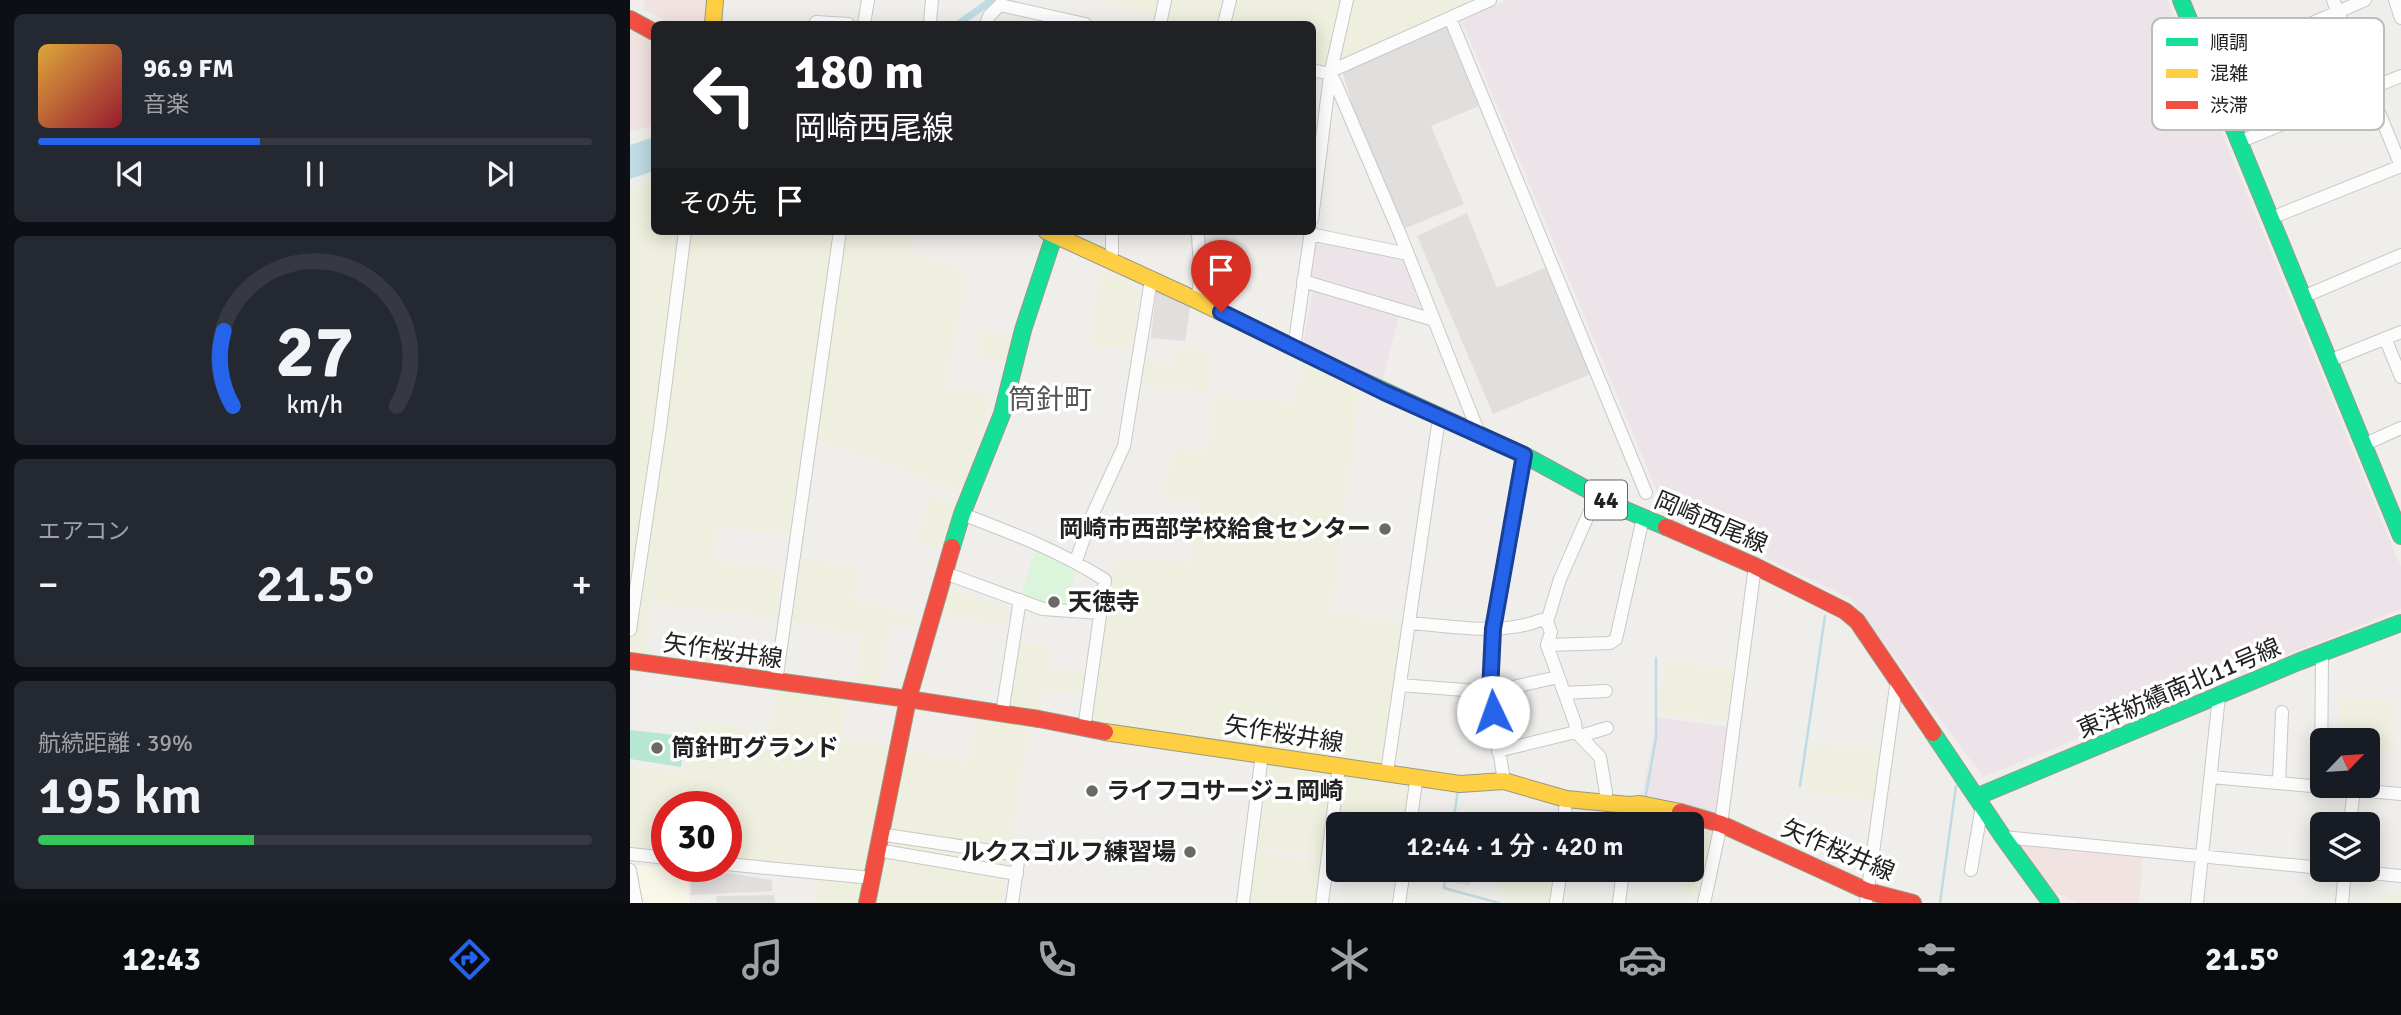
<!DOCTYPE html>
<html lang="ja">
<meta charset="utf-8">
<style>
:root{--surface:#171b24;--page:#242831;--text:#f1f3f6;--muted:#9ea1a6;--line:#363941;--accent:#2563eb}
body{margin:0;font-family:Signika,"Noto Sans JP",sans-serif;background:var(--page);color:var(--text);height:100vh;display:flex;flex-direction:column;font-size:26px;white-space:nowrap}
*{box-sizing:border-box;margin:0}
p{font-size:23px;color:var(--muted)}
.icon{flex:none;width:38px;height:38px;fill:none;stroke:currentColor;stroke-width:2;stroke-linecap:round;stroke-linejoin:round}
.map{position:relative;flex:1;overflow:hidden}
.drawer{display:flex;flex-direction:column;gap:14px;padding:14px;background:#0d0f14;width:630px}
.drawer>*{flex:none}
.guide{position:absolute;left:21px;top:21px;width:665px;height:214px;border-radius:10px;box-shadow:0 4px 18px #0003;background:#202124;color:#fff;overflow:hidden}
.needle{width:46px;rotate:65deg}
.buttons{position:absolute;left:1680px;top:728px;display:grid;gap:14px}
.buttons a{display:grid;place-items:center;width:70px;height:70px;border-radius:10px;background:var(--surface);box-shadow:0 4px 18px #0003;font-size:35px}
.speed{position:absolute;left:21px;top:791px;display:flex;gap:14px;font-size:35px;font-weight:700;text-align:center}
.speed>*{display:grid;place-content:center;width:91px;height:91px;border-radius:50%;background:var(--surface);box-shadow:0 4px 18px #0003;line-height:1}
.speed .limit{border:10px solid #d22;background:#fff;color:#111}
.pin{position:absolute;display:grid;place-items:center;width:60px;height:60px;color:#fff;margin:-72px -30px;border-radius:50% 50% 50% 0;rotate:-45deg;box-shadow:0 0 7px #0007}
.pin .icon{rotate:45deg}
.me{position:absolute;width:77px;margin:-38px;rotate:357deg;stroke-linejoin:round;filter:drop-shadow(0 0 5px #0008)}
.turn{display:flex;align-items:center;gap:24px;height:147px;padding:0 28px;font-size:32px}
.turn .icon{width:91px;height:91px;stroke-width:2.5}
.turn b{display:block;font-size:49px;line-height:60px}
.then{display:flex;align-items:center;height:66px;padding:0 28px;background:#0003;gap:14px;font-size:26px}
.big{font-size:52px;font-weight:600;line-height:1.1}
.drawer .tile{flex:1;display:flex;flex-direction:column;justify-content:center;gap:10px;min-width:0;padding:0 24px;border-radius:10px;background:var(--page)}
.drawer .dial{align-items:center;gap:0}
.dial svg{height:182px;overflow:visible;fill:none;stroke:var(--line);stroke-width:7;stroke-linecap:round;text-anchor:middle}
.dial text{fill:var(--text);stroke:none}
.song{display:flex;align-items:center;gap:21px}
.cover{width:84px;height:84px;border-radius:10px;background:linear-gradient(135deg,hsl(40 70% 55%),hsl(350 70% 35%))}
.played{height:7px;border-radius:4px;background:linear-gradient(90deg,var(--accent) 40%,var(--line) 40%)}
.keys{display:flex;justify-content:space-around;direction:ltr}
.heat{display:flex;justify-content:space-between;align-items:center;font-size:38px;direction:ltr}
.charge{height:10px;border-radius:5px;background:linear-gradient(90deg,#34c759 39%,var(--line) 0)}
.trip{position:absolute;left:696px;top:812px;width:378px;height:70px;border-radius:10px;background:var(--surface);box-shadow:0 4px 18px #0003;font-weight:600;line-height:70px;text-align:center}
.menu{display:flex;height:112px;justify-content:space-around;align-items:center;background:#090b0e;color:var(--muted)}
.menu .icon{width:49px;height:49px}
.menu .current{color:var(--accent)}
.menu b{font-size:32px;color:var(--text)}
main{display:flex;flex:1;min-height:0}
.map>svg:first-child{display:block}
.commercial{fill:#f1e3e1}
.industrial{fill:#ede4e9}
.education{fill:#f8f7e8}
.religious{fill:#dededc}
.farmland{fill:#efefdf}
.park{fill:#daf5da}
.pitch{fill:#b7e6d2}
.parking{fill:#e0dfde}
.water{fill:#bfdbe3}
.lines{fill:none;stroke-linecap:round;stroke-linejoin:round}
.stream{stroke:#bfdbe3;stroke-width:2.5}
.street-casing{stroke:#c9c8c7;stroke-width:14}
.fast-casing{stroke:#999a82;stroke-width:18}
.slow-casing{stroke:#999a82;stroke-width:18}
.jam-casing{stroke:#999a82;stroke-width:18}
.street{stroke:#fdfcfc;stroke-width:12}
.fast{stroke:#16e098;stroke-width:16}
.slow{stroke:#ffcf43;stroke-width:16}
.jam{stroke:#f24e42;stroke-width:16}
.route-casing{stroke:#184099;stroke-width:18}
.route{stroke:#2563eb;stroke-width:12}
.poi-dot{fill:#6a6968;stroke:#fff;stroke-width:2.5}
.labels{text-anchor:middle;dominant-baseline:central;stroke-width:7;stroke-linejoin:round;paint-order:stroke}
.shield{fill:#fff;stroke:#646464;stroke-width:2}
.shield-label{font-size:23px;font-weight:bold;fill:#222}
.street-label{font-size:24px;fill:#222;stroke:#fff}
.poi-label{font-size:24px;font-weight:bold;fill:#222;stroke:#fff;text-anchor:start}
.quarter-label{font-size:28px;fill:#555;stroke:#fff}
.key{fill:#fff;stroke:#bdbdbd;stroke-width:2}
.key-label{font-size:19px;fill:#222}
</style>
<main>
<section class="drawer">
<div class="tile">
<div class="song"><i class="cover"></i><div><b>96.9 FM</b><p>音楽</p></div></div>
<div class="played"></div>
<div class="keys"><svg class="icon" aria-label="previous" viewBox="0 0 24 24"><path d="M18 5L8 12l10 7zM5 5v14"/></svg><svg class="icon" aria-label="pause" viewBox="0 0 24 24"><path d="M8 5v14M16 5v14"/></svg><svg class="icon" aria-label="next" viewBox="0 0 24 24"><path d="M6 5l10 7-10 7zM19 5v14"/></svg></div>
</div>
<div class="tile dial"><svg viewBox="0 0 100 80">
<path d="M14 69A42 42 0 1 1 86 69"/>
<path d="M14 69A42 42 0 0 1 10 36" stroke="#2563eb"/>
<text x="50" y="56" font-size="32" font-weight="700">27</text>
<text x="50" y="72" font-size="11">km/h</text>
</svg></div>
<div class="tile"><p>エアコン</p>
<div class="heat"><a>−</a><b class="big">21.5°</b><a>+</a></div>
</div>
<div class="tile"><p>航続距離 · 39%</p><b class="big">195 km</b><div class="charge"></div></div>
</section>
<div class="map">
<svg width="1771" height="903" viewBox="0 0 1771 903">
<rect width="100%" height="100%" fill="#f0eeeb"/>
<path class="commercial" d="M14,0h68l-5,24h-34l-30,-15z
M0,30l24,12v83l-24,7z
M1385,841l128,13 -4,49h-61l-27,-12z"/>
<path class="industrial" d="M878,0h659l234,567v42l-418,168 -132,-178 -187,-91 -203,-489z
M684,240l90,20 19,55 -115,-36z
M684,284l85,32 -17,67 -79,-39z
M1027,717l77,11 -18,94 -76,-18z"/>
<path class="education" d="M6,865l51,4 3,34h-48z"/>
<path class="religious" d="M144,895l1,8h-58l-1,-7z"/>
<path class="farmland" d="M466,0h381l-148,65 -16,-5 -1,-36h-127z
M24,181v50h260l-4,21 57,19 -22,118 46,6 -26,97 -161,-56 -16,98 -69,-7 -6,33 69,10 -7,47 -125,-13 -4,53 -16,-2v-465z
M470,269l39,20 -7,61 -42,-5z
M349,330l34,6 -8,26 -27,-4z
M548,347l31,5 -2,41 -66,-10 5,-21 25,4z
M673,355l56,40 -28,218 75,11 -28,157 33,6 -5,37h-67v36l-83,-14 15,-98 -179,-26 23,-163 76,3 8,-60 -37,-7 13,-46 33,2 6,-55 81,7z
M298,495l29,10 -11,45 -28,-8z
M172,557l57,12 -6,31 65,17 -4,9 -25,-2 -11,66 -22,-2 5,-53 -69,-13z
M466,584l6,1 -3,24 -27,-4 3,-13 19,4z
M319,590l60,17 -2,19 -62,-11z
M388,642l31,4 -3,21 42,6 -2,21 -44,-5 -3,24 -31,-4z
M76,649l66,4 -1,24 -68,-11z
M1034,661l73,9 -6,52 -72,-9z
M149,690l67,10 -4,39 48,6 79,19 8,-46 52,8 -28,177h-187l4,-36 -92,-10v-50h-59v11l-13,-2 -7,34 -17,-1v-83l55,6 13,-52 70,13z
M1709,698l53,2 -1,53h-23v-13h-27z
M1181,743l69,7 -5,50 -72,-8z
M1004,809l83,17 -15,71 -21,-5 3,-22h8v-46h-60z
M627,851l68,11 -6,41h-70z
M871,870h56l-4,33h-21l-33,-8z
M1771,890v13h-31z"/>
<path class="park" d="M406,548l40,17 -8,44 -48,-11z"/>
<path class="pitch" d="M0,730l55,6 -4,31 -51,-8z"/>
<path class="parking" d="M820,18l36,85 -55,23 33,78 -58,24 -5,-2 -34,-72 -26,-87z
M837,213l30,75 50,-21 44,107 -98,40 -76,-178z
M526,292l35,10 -6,39 -34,-3z
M60,867l82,13v11l-81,4z
M820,870h22l-2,15 -22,-3z"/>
<path class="water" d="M356,0h12l-34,24h-12z
M24,137v34l-24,8v-34z"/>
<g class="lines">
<path class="stream" d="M1170,786l25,-170
M1015,800l11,-62v-80
M823,824l5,-35
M816,870l-2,18 55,15
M1310,903l16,-117"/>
<g class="street-casing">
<path id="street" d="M1703,0l68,166
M1765,0l6,18
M820,18l196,475
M186,22l32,2
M300,22l2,-22
M234,24l4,-24
M356,24l3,-8 11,-11 85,19
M530,24l5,-24
M594,24l6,-24
M1579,68l156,-68
M682,70l18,4
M701,71l159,-71
M700,75l5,7 65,152 80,202
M1609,142l162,-66
M1641,218l130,-52
M682,219l18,-144 17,-75
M680,234l98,20
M478,260l4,-7v-22
M673,281l131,39
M1673,297l98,-42
M566,300c8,-22 2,-46 2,-69
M1755,338l16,39
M664,348l17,-117
M1699,361l72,-29
M1733,445l38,-17
M332,514c50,19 98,37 143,66l-21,149
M446,561l14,-41 34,-74 27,-166
M315,573l98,36 57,4
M917,622l13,-43 37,-84
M780,623c43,3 90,13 131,-3l6,2 4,10 -4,13 63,-2 6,-4 27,-121
M0,630l30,-202 25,-197
M146,682l64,-451
M770,685l90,7 68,-15
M934,693l42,-2
M372,713l18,-113
M946,732l24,25 6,36 -2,10
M950,736l27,-8
M868,751l78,-19 -1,-9 -28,-78
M757,772l52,-354
M1581,777l190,17
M874,781l-14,-89 3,-63 31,-174
M1649,783l3,-71
M1691,786l1,-133
M780,824l7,-48
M934,824l2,-25
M997,824l2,-19
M1720,824l4,-35
M249,834l140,21 -7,48
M1373,837l319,31
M247,850l140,24
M0,854l37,4
M96,864l146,14
M0,870l6,33
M1341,870l11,-64
M1709,870l62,6
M613,903l19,-149
M692,903l17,-136
M769,903l5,-33
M926,903l5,-33
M989,903l4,-33
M1074,903l17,-79 34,-258
M1236,903l31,-224
M1567,903l22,-207
M1712,903l3,-33"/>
</g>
<g class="fast-casing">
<path id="fast" d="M1551,0l220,536
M720,375l174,80 97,53 45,19
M322,547l10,-33 40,-100 21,-84 31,-94
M1303,733l70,104 48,66
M1346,797l322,-135 103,-39"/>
</g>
<g class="slow-casing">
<path id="slow" d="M83,24l2,-24
M416,231l150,69 154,75
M475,732l355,52 44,-3 62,18 63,6 11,-1 40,8"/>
</g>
<g class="jam-casing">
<path id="jam" d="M0,19l24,13
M1036,527l89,39 90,45 12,10 76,112
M0,661l278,38 131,20 66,13
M1050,812l41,12 146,67 46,12
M237,903l41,-204 44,-152"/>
</g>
<use href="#street" class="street"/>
<use href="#fast" class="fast"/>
<use href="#slow" class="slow"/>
<use href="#jam" class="jam"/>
</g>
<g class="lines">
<g class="route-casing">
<path id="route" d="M591,312l163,80 140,63 -31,174 -3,63 3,20"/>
</g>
<use href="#route" class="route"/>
</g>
<g class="poi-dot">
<circle cx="755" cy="529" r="7"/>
<circle cx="424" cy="602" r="7"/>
<circle cx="27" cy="748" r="7"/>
<circle cx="462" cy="791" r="7"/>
<circle cx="560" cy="852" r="7"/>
</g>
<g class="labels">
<rect class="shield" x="955" y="480.5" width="42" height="39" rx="5"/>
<g class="shield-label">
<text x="976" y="500">44</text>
</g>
<g class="street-label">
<text transform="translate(1081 522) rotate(23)">岡崎西尾線</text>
<text transform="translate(93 651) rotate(8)">矢作桜井線</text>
<text transform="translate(1549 688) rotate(-23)">東洋紡績南北11号線</text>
<text transform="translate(654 734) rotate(9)">矢作桜井線</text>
<text transform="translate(1208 850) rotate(23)">矢作桜井線</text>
</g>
<g class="poi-label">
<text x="741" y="529" text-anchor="end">岡崎市西部学校給食センター</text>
<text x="438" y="602">天徳寺</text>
<text x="41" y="748">筒針町グランド</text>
<text x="476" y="791">ライフコサージュ岡崎</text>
<text x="546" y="852" text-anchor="end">ルクスゴルフ練習場</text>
</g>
<g class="quarter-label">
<text x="420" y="400">筒針町</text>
</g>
</g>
<rect x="1522" y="18" width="232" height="112" rx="10" class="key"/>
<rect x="1536" y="38" width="32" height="8" fill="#16e098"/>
<rect x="1536" y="69" width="32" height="9" fill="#ffcf43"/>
<rect x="1536" y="101" width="32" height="8" fill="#f24e42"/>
<g class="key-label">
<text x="1580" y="49">順調</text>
<text x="1580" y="80">混雑</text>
<text x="1580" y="112">渋滞</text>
</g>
</svg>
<div class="buttons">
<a><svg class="needle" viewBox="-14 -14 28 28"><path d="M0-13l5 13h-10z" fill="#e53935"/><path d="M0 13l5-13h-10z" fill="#9ea1a6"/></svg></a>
<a><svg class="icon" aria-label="layers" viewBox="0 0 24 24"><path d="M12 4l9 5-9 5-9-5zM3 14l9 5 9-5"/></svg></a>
</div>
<div class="speed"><div class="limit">30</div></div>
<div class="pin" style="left:591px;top:312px;background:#d93025"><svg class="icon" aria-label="arrive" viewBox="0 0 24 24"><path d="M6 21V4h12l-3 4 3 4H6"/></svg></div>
<svg class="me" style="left:863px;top:712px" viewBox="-20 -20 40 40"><circle r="19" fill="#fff"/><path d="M0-13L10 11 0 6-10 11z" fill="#2563eb"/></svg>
<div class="trip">12:44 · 1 分 · 420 m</div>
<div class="guide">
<div class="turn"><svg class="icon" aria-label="left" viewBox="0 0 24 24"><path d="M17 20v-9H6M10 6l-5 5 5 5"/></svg><div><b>180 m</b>岡崎西尾線</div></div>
<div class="then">その先<svg class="icon" aria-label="arrive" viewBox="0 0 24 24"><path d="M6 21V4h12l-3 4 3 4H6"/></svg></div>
</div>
</div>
</main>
<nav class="menu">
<b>12:43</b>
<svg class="icon current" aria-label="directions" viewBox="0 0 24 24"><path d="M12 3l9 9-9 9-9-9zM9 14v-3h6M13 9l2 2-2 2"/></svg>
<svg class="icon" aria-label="music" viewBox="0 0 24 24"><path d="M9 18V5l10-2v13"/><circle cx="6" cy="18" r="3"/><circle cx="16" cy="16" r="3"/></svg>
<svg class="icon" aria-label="phone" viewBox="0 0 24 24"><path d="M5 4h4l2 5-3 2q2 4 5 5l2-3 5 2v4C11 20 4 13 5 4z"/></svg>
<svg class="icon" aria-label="climate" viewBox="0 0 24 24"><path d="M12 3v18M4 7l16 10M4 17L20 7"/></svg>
<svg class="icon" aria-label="car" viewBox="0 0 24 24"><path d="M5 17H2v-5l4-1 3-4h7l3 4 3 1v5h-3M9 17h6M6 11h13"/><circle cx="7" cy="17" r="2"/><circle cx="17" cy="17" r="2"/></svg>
<svg class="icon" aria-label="filters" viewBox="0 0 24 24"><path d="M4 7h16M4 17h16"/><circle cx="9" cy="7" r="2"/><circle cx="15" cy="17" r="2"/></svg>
<b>21.5°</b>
</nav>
